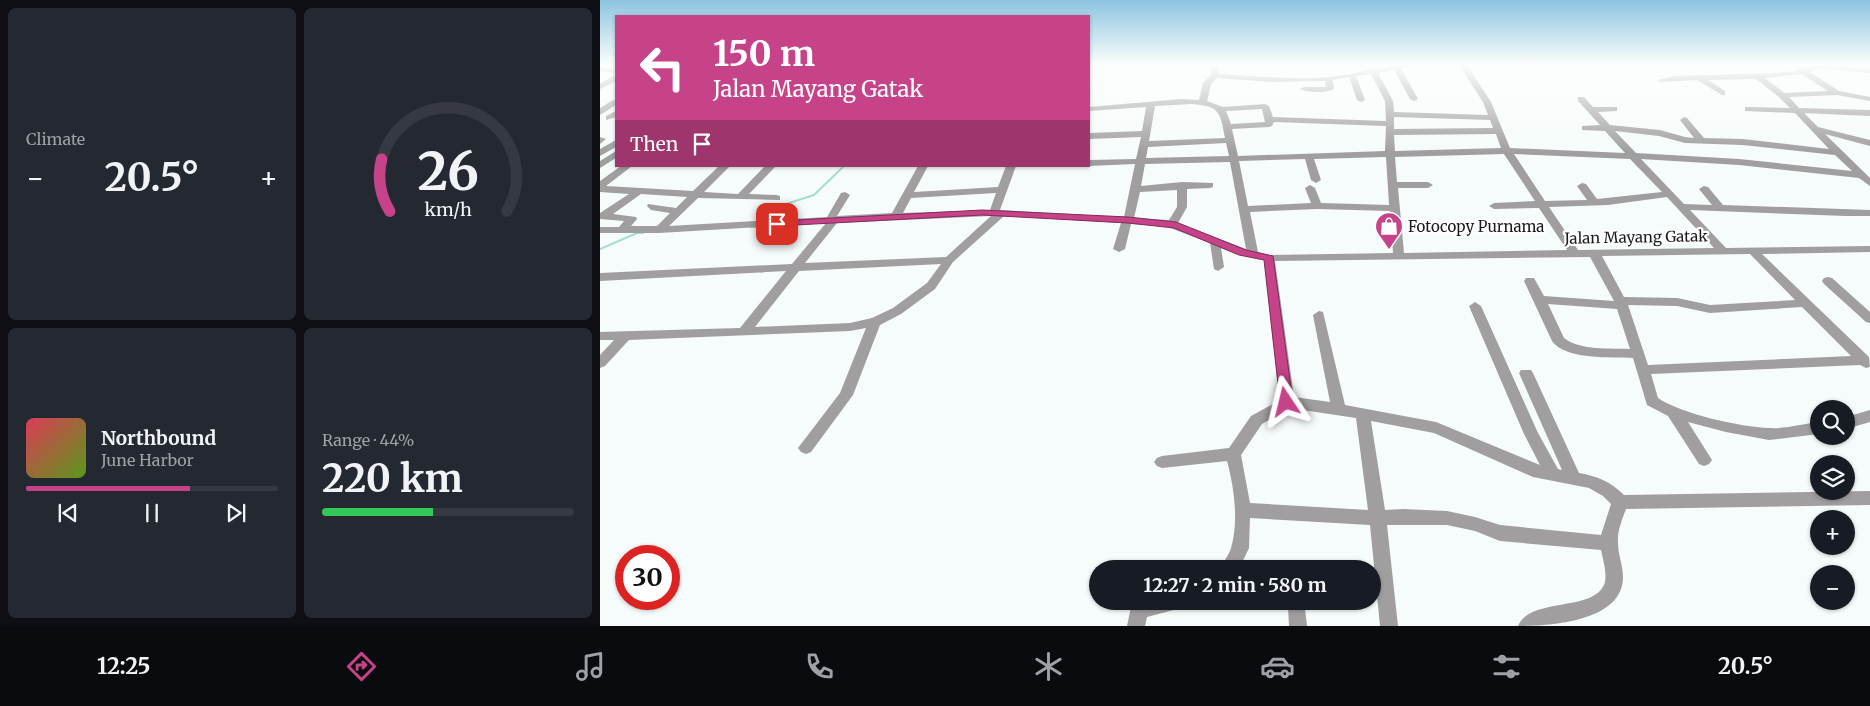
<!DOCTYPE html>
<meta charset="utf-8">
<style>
:root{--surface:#171b24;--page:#242831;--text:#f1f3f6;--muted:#9ea1a6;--line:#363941;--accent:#c64389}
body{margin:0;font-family:Merriweather,serif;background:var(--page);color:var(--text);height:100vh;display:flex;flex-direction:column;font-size:19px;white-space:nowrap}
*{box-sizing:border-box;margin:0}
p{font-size:16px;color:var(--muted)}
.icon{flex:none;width:28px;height:28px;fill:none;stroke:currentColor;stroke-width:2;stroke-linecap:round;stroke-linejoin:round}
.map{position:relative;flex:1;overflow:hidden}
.details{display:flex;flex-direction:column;gap:8px;padding:8px;background:#0d0f14;width:600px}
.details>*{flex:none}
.hud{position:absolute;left:15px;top:15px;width:475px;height:152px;border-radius:0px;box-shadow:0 1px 4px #0004;background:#c64389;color:#fff;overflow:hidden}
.buttons{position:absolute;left:1210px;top:400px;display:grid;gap:10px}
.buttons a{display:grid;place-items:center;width:45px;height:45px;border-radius:50%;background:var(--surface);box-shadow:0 1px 4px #0004;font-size:25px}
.speed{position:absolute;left:15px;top:545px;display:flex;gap:10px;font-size:25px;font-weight:700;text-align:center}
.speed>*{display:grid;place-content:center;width:65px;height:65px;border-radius:50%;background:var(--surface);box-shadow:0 1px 4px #0004;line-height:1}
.speed .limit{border:8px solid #d22;background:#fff;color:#111}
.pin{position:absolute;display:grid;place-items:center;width:42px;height:42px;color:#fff;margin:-21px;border-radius:10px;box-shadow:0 2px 8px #0006}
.me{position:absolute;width:55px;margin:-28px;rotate:350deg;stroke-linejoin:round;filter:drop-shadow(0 0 4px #0008)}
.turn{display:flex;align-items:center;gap:18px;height:105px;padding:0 15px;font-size:22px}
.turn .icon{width:65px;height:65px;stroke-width:2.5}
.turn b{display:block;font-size:35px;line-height:42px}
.then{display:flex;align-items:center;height:48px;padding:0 15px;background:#0003;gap:10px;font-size:19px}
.big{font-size:38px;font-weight:700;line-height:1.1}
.details .widget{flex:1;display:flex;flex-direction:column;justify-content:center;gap:8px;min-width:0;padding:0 18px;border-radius:8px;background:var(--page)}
.details .dial{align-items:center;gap:0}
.dial svg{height:130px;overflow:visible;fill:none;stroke:var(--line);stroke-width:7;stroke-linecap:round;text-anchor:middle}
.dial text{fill:var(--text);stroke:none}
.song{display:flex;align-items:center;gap:15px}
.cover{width:60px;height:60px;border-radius:8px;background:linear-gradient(135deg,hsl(350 70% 55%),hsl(90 70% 35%))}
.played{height:5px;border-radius:2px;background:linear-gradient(90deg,var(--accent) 65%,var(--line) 65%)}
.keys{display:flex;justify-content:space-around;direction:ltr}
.heat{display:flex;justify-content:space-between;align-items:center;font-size:28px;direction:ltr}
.charge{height:8px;border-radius:4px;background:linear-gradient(90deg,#34c759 44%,var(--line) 0)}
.details .tiles{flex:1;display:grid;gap:8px;grid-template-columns:repeat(2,1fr)}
.trip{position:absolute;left:489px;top:560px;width:292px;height:50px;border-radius:25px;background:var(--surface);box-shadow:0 1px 4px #0004;font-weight:700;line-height:50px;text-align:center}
.menu{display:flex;height:80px;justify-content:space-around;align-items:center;background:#090b0e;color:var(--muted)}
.menu .icon{width:35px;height:35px}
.menu .current{color:var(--accent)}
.menu b{font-size:22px;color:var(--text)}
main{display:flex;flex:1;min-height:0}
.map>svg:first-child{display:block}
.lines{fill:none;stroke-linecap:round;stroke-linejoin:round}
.stream{stroke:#a4dcd3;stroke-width:2}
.minor{fill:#a09e9f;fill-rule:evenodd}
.route{fill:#c64389;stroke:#812c59}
.labels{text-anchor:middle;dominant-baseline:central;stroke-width:4.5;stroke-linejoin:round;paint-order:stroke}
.poi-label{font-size:15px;fill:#191b1b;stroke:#fff;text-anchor:start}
.street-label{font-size:15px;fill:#191b1b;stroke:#fff}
</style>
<main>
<section class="details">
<div class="tiles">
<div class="widget"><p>Climate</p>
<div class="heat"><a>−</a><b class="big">20.5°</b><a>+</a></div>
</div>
<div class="widget dial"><svg viewBox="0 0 100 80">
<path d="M14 69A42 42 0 1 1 86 69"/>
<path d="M14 69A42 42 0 0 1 9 37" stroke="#c64389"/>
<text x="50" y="56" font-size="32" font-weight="700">26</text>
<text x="50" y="72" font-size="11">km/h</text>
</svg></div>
<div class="widget">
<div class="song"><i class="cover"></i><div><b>Northbound</b><p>June Harbor</p></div></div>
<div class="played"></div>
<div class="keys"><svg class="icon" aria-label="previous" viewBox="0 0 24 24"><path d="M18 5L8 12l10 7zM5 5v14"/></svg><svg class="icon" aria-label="pause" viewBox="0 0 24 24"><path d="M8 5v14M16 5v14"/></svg><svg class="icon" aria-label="next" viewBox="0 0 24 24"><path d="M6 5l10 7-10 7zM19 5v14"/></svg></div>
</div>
<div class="widget"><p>Range · 44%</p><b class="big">220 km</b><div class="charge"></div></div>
</div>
</section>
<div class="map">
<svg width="1270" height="626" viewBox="0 0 1270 626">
<rect width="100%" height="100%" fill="#f6fcfb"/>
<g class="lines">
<path class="stream" d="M151,227h16l19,-23 28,-9 30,-29
M0,249l37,-16h6"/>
<path class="minor" d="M610,65h8l1,9c33,2 66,5 100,4 32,-2 62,-13 95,-13l-13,4 17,30 -4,2 -4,-2 -16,-29 -16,3 15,28 1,11 94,3 -5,-13 -24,-37h8l24,37 19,46 115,5 -20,-22 -23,-1v-4l18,-1 -22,-24v-4h6l9,10h24v4l-19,1 12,13 50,5 25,7 9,1 -14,-18 4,-3 3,1 17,20 39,1 86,10 -34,-36 -50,-2v-4h3l42,1 -11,-11 -23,-18 -48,1 17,11v4h-3l-25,-15 -36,2 -4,-2 18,-4 99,-3 20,-2 18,-6 58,4v4l-52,-5 -8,4 29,19 31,6v4l-33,-6 -48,2 10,11 71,2v6l-66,-3 14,14 52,13v6l-45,-12 45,44v8l-11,-8 -120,-13 -98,-6 43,45 28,1 -13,-16 5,-3 4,1 15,18 147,5v6h-24l-156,-6 36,38 144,-2v6l-108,2 107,103 1,10 -4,1 -6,-3 -209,9 7,24c23,16 83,29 111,30 17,1 33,-4 50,-6v12l-50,6 -43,-8 -38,-10 24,38 -3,4 -5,2 -5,-2 -31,-48 -21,-11 -14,-47c-21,-1 -68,2 -81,-17l-28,-60 2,-3h8l10,18 70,5 -24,-44 -315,4 19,136 36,5 -17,-87 6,-4 4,1 22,93 91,17 104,43 -16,-31 -55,-128 6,-4 6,4 57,127 20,36 4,1 -43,-97 2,-3h10l2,3 46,100c18,3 32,9 45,22l246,-4v14l-244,4c-4,11 -9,22 -8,34 0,11 5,23 5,34 0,45 -74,49 -105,49 12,-29 74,-14 86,-41 4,-10 -1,-25 -3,-35l-101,-9 -25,-10 -28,-6h-60l11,101h-18l-10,-101 -120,-7 -1,30 -10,21h-19c3,-7 9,-14 11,-21 8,-27 3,-61 -4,-87l-65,7 -5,-2 -3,-4 3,-4 5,-2 67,-8 22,-32 29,-16 -16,-140 -15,-3 -28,-9 3,19 -6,4 -4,-2 -4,-26 -45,-17 -34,-2 -6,25 -6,3 -6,-3 8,-26 -117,-7 -51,46 -18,27 -34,25 -21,11 -27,70 -42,57 -5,2 -5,-2 -3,-4 42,-55 26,-65 -16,3 -221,9 -24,26 -5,2v-13l14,-15h-14v-8l140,-4 46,-57 -186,10v-8l192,-9 34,-41 -167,10h-59v-6h19l5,-6 -24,-2v-6l29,-19 -29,-2v-11l21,-15h11l-26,20 87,5 26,-25h11l-26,26 34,2 27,-28h11l-27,28 27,1 4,1v4l-82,-2 -29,28 158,-9 14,-24 4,-1 5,3 -13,21 55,-3 26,-47h10l-14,26 84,-5 8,-21h10l-16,44 124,7 11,-53 -46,2v-6l47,-1 5,-22 -52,2v-6l53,-2 4,-24 -57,4v-4l92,-8 18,1 4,-17 8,-8zM771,74l14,27 1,20 -113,-4 -4,-11 -4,-2 -42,3 -16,-6 4,-17 6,-6 56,4 52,-1 1,6h-22l-4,2c7,4 27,4 34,0l-1,-9 16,-3 8,23 4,2 4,-2 -9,-24zM1202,74l26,17 -44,2 -19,-15zM592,104c28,2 28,8 33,34l-76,3 6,-35zM662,109l3,13 -34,2 -5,-13zM794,117l96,3 3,8 -99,1zM674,122l112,4 -1,25 -147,5 -6,-27 37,-2 3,-1zM1015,131l44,5 26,7 58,2 92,10 17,16 -113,-12 -103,-6zM896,134l5,14 -106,3 -1,-16zM626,143l3,13 -83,2 2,-11zM904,154l31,47 -41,2 -5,3 5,3 45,-1 28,42 -163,3 -6,-65h30l5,-3 -5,-3h-31l-2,-25zM914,154l116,5 32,33 -65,7 -11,-15 -4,-1 -5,3 10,14 -42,1zM786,157l3,48 -68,-2 -6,-15 -5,-3 -5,3 6,15 -63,3 -9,-45 66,-2 6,21 5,3 5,-3 -7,-21zM630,162l16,87 -68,-26 9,-16v-18l23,-1 3,-1v-4l-31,-1 -41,4 4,-22zM577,190v17l-8,13 -35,-2 6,-26zM396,193l-6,17 -87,3 8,-15zM41,194l46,3 -11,11 -28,-4 -1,2 4,4 19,3 -13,13h-26l6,-7 -1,-2 -23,-3zM1067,197l47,51 -136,2 -29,-43 59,-2zM717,209l73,2 3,42 -124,2 -11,-3 -8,-40zM391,216l-45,41 -141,6 32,-40zM1150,254l45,46 -85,5 -33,-7 -53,-1 -22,-41zM341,264l-14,19 -34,25 -21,10 -22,5 -95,4 44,-56zM948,304l69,5 13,40c-20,-1 -49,2 -66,-11zM1028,305l49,1 33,7 92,-6 49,49 -203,9zM689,408l67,10 12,92 -118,-7 -9,-48 21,-31zM771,421l63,12 99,44 56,11 14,8 8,8 -10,31 -101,-10 -25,-8 -28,-6 -44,-2 -18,1z
M0,67l16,2v4l-16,-2z
M13,76h3v5l-16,8v-5z
M13,100h3v5l-16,10v-7z
M16,111v6l-10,3v-4z
M0,137l6,2 -6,5z
M16,140v7l-16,9v-7z
M16,151v7l-16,10v-7z
M1228,277l4,1 38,34v11l-4,-1 -42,-38 -2,-3 2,-3z
M1270,410v12l-24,7v-12z
M538,601h49l-2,6 -38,10 -2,9h-18l4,-19z
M690,601h14l3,25h-18l-1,-20z"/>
</g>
<linearGradient id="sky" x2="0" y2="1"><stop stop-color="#8dc4e0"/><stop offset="0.42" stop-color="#fbfefd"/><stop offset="1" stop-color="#fbfefd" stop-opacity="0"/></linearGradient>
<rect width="1270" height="153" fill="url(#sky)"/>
<path class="route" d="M382,210l146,7 48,5 70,28 27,6 20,146 -2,4h-9l-2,-4 -16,-142 -25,-5 -65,-27 -46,-5 -146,-8 -205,11 -5,-2 5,-3z"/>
<defs>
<g id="shop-pin" transform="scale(1.4375)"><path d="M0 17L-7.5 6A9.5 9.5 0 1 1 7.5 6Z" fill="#c64389" stroke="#fff"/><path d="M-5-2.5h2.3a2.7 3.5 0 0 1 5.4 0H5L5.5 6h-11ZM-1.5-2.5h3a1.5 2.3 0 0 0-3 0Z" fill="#fff"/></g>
</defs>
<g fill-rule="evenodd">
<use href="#shop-pin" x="789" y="226"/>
</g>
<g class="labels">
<g class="poi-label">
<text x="808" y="226">Fotocopy Purnama</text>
</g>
<g class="street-label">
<text transform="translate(1036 237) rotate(-1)">Jalan Mayang Gatak</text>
</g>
</g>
</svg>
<div class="buttons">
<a><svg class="icon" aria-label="search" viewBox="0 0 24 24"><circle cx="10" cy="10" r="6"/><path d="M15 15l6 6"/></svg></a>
<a><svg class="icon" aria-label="layers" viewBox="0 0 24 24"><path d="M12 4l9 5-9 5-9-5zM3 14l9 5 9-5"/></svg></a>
<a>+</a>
<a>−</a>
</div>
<div class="speed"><div class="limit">30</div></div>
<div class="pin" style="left:177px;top:224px;background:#d93025"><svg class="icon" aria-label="arrive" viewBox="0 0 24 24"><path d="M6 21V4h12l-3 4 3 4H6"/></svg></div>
<svg class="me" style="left:686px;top:402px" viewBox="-20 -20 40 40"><path d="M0-17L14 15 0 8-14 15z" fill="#c64389" stroke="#fff" stroke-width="4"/></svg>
<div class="trip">12:27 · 2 min · 580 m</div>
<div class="hud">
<div class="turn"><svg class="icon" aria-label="left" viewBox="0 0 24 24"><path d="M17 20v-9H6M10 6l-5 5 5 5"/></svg><div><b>150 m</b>Jalan Mayang Gatak</div></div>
<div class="then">Then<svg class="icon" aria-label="arrive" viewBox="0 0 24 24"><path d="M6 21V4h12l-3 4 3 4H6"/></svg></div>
</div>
</div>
</main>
<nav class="menu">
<b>12:25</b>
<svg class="icon current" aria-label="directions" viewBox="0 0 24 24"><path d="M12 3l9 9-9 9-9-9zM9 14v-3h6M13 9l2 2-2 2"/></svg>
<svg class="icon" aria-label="music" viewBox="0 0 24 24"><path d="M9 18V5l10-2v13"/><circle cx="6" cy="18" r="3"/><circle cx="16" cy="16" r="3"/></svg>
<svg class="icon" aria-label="phone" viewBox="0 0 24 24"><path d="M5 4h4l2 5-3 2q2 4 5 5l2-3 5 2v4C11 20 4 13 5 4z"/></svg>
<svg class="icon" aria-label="climate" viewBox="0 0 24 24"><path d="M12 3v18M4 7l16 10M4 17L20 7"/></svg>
<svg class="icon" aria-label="car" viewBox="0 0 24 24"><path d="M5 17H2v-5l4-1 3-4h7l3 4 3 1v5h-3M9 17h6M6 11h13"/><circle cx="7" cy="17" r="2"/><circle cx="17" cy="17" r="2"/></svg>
<svg class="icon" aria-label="filters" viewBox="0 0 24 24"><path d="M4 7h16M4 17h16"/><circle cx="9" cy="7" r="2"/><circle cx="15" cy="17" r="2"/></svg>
<b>20.5°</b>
</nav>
